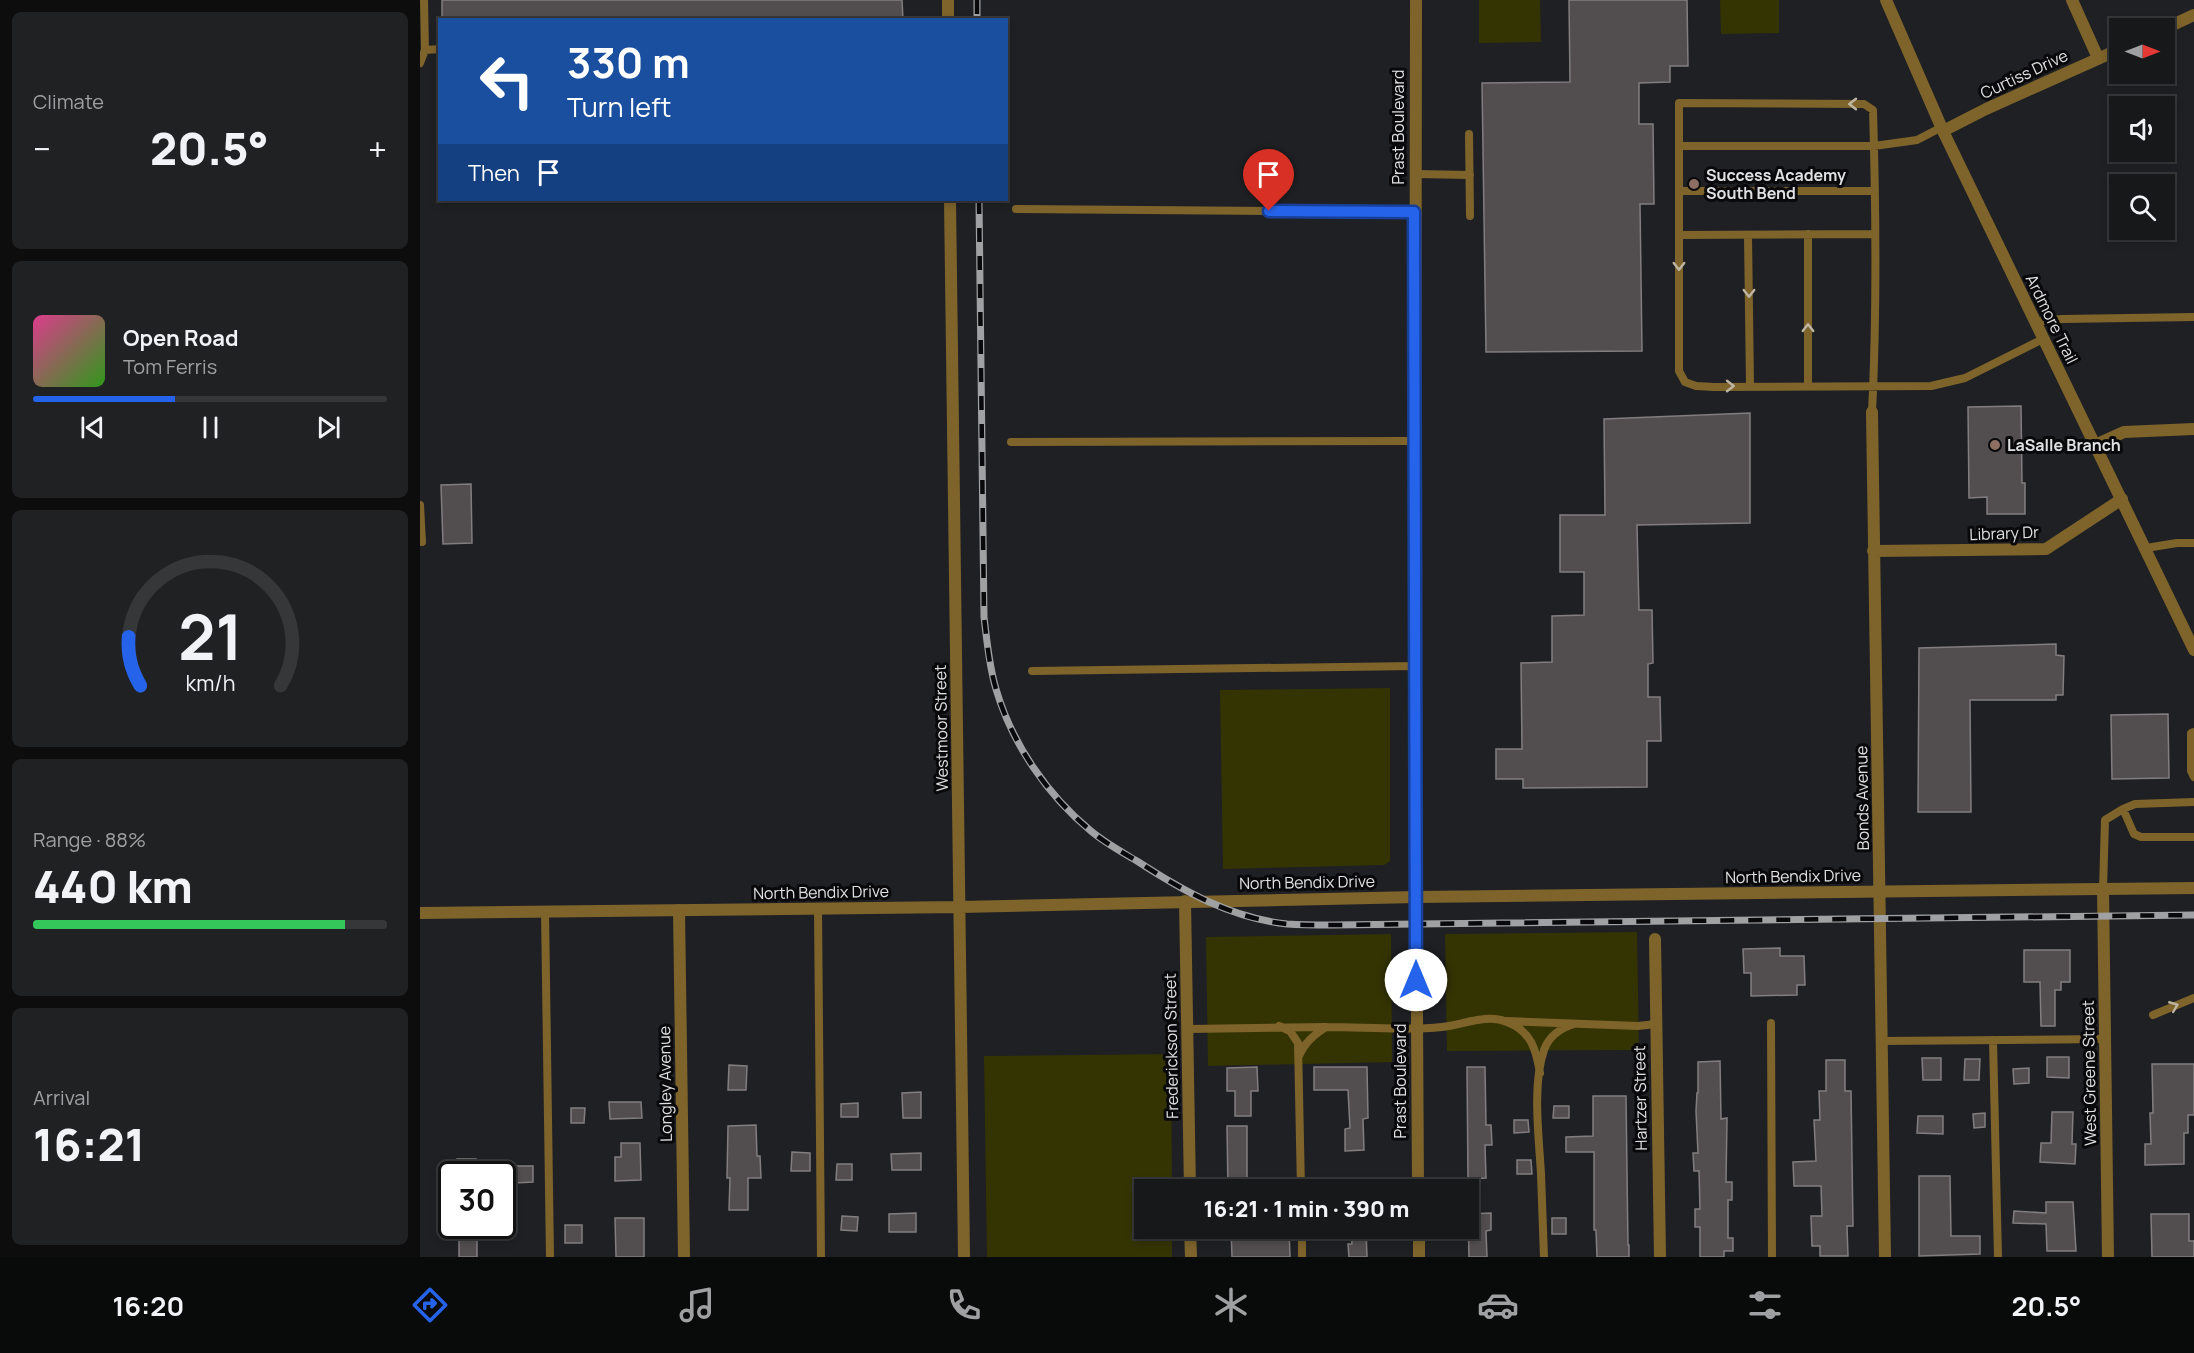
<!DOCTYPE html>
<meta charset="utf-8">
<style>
:root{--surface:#17181a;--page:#202123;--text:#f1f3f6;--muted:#9ea0a2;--line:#363739;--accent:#2563eb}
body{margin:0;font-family:Manrope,sans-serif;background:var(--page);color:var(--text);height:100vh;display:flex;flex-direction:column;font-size:22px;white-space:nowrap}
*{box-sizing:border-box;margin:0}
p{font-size:20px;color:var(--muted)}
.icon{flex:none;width:33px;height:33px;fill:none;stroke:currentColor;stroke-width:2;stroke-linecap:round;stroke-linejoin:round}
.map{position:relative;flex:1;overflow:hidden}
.side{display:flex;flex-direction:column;gap:12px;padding:12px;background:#0d0d0e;width:420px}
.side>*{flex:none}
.guide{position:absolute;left:18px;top:18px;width:570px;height:183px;border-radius:0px;box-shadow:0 3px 9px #0003,0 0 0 2px var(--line);background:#1a4fa0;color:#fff;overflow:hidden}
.needle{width:39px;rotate:90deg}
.controls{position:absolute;left:1689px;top:18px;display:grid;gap:12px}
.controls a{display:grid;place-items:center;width:66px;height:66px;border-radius:0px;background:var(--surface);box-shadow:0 3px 9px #0003,0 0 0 2px var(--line);font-size:30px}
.speed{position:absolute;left:18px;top:1161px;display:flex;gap:12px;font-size:30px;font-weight:700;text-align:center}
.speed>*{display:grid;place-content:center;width:78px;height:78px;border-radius:50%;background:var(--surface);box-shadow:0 3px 9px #0003,0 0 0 2px var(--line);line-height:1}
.speed .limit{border:3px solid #111;border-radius:9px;background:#fff;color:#111}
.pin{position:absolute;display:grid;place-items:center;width:51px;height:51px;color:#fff;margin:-62px -26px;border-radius:50% 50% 50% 0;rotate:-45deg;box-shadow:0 0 6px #0007}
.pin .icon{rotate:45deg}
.me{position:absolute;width:66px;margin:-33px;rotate:0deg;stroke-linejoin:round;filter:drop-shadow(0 0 4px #0008)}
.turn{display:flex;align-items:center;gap:21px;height:126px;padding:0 30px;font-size:27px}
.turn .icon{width:78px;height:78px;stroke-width:2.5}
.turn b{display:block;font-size:42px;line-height:51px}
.then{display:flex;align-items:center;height:57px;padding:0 30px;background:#0003;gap:12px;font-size:22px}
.big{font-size:45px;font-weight:800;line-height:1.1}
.side .card{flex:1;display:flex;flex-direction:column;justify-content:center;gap:9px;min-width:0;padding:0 21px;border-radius:9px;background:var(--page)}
.side .dial{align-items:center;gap:0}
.dial svg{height:156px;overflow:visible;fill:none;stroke:var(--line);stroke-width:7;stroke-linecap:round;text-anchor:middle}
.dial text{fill:var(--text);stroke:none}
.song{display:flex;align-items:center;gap:18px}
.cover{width:72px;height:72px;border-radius:9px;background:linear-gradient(135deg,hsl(330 70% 55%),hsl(110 70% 35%))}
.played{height:6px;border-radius:3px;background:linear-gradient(90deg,var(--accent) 40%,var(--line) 40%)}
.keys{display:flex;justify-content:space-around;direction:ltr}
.heat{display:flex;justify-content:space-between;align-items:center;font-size:33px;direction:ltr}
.charge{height:9px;border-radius:4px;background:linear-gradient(90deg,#34c759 88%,var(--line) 0)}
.trip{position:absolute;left:714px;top:1179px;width:345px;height:60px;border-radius:0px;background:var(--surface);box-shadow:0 3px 9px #0003,0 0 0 2px var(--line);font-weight:800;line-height:60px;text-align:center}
.dock{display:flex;height:96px;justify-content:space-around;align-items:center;background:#090a0a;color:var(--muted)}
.dock .icon{width:42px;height:42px}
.dock .active{color:var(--accent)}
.dock b{font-size:27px;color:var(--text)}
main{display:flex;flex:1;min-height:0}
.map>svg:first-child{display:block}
.green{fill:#343403}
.building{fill:#524d4f;stroke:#827d7f;stroke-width:1.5}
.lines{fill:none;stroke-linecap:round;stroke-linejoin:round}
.service{stroke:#7e642b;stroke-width:8}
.minor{stroke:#7e642b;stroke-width:12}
.tertiary{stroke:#7e642b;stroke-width:12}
.rail-casing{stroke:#a0a1a3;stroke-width:7}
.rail{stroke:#09090b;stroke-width:4.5;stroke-dasharray:14;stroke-linecap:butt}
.oneway{stroke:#beb5a3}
.route-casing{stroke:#184099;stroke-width:15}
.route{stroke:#2563eb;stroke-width:10}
.education-dot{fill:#8d6e63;stroke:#09090b;stroke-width:2}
.labels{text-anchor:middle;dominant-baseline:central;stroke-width:6;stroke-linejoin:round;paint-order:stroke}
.street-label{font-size:16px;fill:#e0e1e3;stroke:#09090b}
.poi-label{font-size:16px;font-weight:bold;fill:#e0e1e3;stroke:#09090b;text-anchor:start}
</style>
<main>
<section class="side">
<div class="card"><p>Climate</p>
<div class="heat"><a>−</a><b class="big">20.5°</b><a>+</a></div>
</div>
<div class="card">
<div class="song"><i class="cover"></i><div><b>Open Road</b><p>Tom Ferris</p></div></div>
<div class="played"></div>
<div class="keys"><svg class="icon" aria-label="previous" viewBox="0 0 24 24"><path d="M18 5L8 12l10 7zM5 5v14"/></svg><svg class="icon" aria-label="pause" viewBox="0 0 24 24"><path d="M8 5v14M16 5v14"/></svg><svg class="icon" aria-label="next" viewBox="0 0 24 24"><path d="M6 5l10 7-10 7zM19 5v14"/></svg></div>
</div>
<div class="card dial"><svg viewBox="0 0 100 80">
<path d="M14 69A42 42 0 1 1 86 69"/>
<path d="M14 69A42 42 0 0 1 8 44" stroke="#2563eb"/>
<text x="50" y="56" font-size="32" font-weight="700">21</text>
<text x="50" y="72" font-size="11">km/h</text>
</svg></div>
<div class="card"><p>Range · 88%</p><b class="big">440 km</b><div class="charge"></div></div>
<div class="card"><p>Arrival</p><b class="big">16:21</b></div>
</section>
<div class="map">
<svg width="1774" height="1257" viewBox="0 0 1774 1257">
<rect width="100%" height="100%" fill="#1f2023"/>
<path class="green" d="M1059,0h61l1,42 -62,1z
M1300,0h59v33l-58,1z
M970,688v173l-6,4 -161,4 -3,-179z
M1217,932l2,118 -192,1 -2,-117z
M971,934l1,128 -184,4 -2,-129z
M751,1054l1,135 -28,1v38l28,1v28h-185l-3,-201z"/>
<path class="building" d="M22,0h460l1,20h-461z
M1149,0h118l1,66h-18v16l-31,1v41h14l1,80h-14l2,147 -156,1 -4,-269 88,-1z
M1601,406l1,77h3v31h-38v-17l-18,1 -1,-91z
M1330,413v110l-113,2 2,85h13l1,53 -5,1v33h12l1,44h-14v46l-124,1v-9h-27v-30h26l-1,-86 31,-1v-46l32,-1v-43h-24v-57h45l-1,-96z
M51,484l1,59 -29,1 -2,-59z
M1636,644v11l8,1 -1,39h-7v5h-86l1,112h-53l1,-164z
M1748,714l1,64 -57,1 -1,-64z
M1360,948v8h24l1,29h-8v10l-46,1v-23h-7l-1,-24z
M1604,950h46v32h-9v8h-6v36h-14l-1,-44h-16z
M1627,1057h22v21l-22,-1z
M1502,1058h19v22h-18z
M1545,1059h15l-1,21h-15z
M1406,1060h19v31h6l2,135h-6l1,30h-28v-10h-8l-1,-30h11l-1,-30h-27l-1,-24 23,-1 -2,-41h6l-1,-29h7z
M1300,1061l1,58 6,-1 -1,64h6v18h-4v38h5v13h-9v6h-24v-30h-5v-18h5l-1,-38h-5l-1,-18h5l-2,-42 1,-18h1v-31z
M1732,1064h42v51h-6v18h-4v31l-39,1v-21h6l-1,-31h3z
M309,1065l18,1 -1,24h-18z
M837,1067l1,24h-7v25h-16v-25h-8v-23z
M894,1067h53l1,51 -5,1 1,31 -19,1v-22l5,-1 -2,-38h-34z
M1047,1067h18l1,58h5l1,20h-7l1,33 -18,1z
M1609,1068v15l-15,1 -1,-15z
M501,1092v26h-18l-1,-25z
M1173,1096h33l2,149h1v12h-32l-1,-27h-2v-78h-28v-15l27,-1z
M189,1102h32l1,16 -32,1z
M438,1103v14h-17v-13z
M1134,1106h15v12h-16z
M151,1108h14l-1,15h-13z
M1632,1112h21l-1,32h4l-1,20 -35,-2 1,-19h10z
M1565,1113v14l-11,1 -1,-14z
M1498,1116h25v18l-26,-1z
M1094,1120h14l1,12 -15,1z
M336,1125l1,31h3l1,22h-13v32h-19l1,-32h-3l1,-52z
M807,1126h20v64h-19z
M201,1143h19l1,37 -26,1v-24h6z
M372,1152l18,1v18h-19z
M501,1153v17h-29l-1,-16z
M37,1159h19l1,15h-19z
M1097,1160h14l1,14h-15z
M417,1164h15v16h-16z
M95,1166h18v16l-18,1z
M1499,1176h31l1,60h29v18l-61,2z
M1626,1202h27l3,49h-29l-1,-27 -33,-1 1,-12 32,2z
M496,1213v19h-27v-18z
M1071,1213v17l-5,1 1,26h-18l-1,-43z
M1731,1214h38v27h5v16h-42z
M422,1216l16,1 -1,14 -16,-1z
M195,1218h29v39h-28z
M1132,1218h14v16h-14z
M145,1225h17v18h-17z
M39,1226h18v31h-18z
M811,1228h58l1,29h-58z
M931,1228h15l1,29h-18l-1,-13h4z"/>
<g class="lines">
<path class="service" d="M4,0l1,50 15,-1
M0,63l5,-13
M1049,134l1,82
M1259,146h195l43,-6 25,-13
M995,174l55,1
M1259,191h195
M596,209l398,3
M1259,235l195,-1
M1328,235l2,151
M1615,322l27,-3 132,-2
M1388,386v-152
M1452,412c5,-100 4,-202 1,-302l-9,-6 -185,-1v268l6,11 11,4 18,1 217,-1 34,-8 78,-39
M591,442l404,-1
M0,505l2,37
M1726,548l31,-5h17
M612,671l383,-5
M1774,732l-3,1v38l3,6
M1774,802l-59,2 -12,5 11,25 7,3h53
M1683,889l2,-69 18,-11
M398,908l3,349
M125,911l5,346
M1733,1015l41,-17
M1087,1021l131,5 18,-2
M1351,1023l1,234
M859,1026l11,5 8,12 3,147
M767,1029l139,-2
M1573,1040l5,217
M1462,1041l223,-2
M879,1056c6,-14 15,-21 27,-29 37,0 80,4 116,0 21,-2 44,-14 65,-5 24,9 29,27 33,51
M882,1228v29
M1124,1257c-1,-28 -2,-55 -3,-83 -2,-37 -9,-89 3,-124 5,-14 17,-22 30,-26"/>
<path class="minor" d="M996,0l-1,669 3,521
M1652,0l26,58
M1744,29l30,-14
M1523,131l43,-22 134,-60
M1452,412l13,845
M1675,445l29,-13 70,-3
M1453,551l173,-2 76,-50
M1683,889l5,368
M765,901l5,289
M259,910l5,347
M1235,939l5,318
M770,1228l1,29
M999,1228v29"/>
<path class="tertiary" d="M528,0v20
M1466,0l57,131 251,519
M530,200l14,1057
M0,913l540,-6 456,-10 778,-9"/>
<g class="rail-casing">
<path id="rail" d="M557,0v20
M559,200l5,417c3,24 5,49 12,72 16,55 52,107 95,142 14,12 31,21 46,30 46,30 94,57 150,63 15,1 30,1 45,1l862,-10"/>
</g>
<use href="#rail" class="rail"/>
</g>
<defs><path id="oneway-chevron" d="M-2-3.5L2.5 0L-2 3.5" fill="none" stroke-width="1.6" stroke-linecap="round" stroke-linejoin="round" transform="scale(1.5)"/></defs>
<g class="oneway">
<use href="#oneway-chevron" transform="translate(1433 104) rotate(-180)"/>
<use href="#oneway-chevron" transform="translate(1259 266) rotate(90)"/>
<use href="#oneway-chevron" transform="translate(1329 293) rotate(90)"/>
<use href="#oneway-chevron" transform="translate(1388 328) rotate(-90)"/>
<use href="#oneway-chevron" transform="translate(1310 386)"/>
<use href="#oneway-chevron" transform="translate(1754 1006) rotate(-22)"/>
</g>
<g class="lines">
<g class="route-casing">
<path id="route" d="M849,211l145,1 2,768"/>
</g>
<use href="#route" class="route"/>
</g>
<g class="education-dot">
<circle cx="1274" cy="184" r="6"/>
<circle cx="1575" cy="445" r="6"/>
</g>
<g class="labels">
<g class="street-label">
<text transform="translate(1604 74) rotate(-25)">Curtiss Drive</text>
<text transform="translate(978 127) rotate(-90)">Prast Boulevard</text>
<text transform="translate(1632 319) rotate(64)">Ardmore Trail</text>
<text transform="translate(1584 533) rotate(-2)">Library Dr</text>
<text transform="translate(521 728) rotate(-91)">Westmoor Street</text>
<text transform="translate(1442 798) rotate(-91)">Bonds Avenue</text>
<text transform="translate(1373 876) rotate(-1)">North Bendix Drive</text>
<text transform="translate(887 882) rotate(-1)">North Bendix Drive</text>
<text transform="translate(401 892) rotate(-1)">North Bendix Drive</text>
<text transform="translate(751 1046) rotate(-91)">Frederickson Street</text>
<text transform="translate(1669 1073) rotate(-91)">West Greene Street</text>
<text transform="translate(980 1081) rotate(-90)">Prast Boulevard</text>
<text transform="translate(245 1084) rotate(-91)">Longley Avenue</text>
<text transform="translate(1220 1098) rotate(-91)">Hartzer Street</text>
</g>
<g class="poi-label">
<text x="1286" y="175">Success Academy<tspan x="1286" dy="18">South Bend</tspan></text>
<text x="1587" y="445">LaSalle Branch</text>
</g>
</g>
</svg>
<div class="controls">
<a><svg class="needle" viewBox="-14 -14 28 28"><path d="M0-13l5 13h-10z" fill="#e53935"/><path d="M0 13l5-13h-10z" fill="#9ea0a2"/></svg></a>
<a><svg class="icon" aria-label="sound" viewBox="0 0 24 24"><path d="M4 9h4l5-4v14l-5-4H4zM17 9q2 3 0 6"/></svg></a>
<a><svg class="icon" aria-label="search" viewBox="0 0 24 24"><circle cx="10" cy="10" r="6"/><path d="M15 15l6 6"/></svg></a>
</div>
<div class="speed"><div class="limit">30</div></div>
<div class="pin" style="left:849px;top:211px;background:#d93025"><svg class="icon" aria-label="arrive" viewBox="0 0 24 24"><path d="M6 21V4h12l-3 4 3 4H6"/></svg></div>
<svg class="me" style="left:996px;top:980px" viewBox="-20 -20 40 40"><circle r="19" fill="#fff"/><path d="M0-13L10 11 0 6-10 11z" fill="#2563eb"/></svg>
<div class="trip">16:21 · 1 min · 390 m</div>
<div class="guide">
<div class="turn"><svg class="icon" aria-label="left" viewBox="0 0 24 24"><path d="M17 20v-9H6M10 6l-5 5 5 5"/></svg><div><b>330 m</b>Turn left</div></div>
<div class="then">Then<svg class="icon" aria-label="arrive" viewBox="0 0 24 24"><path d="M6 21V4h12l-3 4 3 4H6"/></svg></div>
</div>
</div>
</main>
<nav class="dock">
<b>16:20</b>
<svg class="icon active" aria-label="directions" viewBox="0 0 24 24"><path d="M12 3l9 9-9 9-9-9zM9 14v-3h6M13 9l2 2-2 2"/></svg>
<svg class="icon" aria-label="music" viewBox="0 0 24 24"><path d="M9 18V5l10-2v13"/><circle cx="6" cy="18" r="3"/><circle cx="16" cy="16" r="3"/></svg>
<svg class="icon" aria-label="phone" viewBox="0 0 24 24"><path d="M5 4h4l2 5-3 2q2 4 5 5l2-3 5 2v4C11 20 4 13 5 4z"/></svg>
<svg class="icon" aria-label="climate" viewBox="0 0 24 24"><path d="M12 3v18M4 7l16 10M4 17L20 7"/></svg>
<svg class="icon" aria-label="car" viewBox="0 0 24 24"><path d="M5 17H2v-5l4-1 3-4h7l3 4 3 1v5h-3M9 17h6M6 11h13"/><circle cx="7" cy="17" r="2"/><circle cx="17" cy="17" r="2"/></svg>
<svg class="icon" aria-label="filters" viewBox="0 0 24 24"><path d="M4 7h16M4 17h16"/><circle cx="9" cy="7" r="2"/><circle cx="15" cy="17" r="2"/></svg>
<b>20.5°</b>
</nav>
